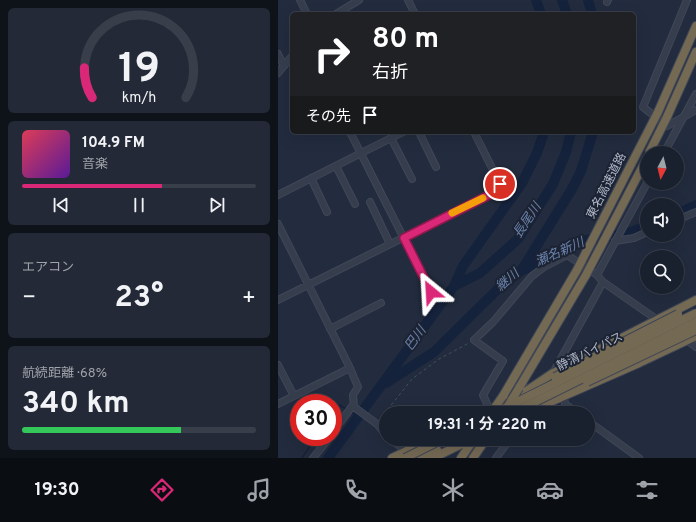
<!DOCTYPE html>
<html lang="ja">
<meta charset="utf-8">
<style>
:root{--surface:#1a212e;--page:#232936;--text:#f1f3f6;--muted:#9fa3aa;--line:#383e4a;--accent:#db2777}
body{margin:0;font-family:Overpass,"Noto Sans JP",sans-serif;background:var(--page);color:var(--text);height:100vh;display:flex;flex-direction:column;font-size:15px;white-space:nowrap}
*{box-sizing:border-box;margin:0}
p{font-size:13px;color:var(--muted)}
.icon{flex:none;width:22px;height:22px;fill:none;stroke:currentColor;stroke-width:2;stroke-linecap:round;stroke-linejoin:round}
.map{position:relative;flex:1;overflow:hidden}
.sheet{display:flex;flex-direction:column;gap:8px;padding:8px;background:#0e1219;width:278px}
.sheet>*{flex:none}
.banner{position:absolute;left:12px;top:12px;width:346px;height:122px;border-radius:6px;box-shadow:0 4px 16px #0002,0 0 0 1px var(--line);background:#202124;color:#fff;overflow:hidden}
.needle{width:26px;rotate:187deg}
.tools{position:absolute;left:362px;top:146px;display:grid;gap:8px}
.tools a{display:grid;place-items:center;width:44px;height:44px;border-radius:50%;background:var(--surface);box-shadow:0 4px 16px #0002,0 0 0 1px var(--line);font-size:20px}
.speed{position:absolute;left:12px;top:394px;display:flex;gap:8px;font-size:20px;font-weight:700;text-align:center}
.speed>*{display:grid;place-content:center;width:52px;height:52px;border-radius:50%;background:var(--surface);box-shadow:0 4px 16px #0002,0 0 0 1px var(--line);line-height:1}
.speed .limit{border:6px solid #d22;background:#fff;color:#111}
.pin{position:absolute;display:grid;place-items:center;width:34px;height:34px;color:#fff;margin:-17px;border:2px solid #fff;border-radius:50%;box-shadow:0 1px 4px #0007}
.me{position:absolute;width:44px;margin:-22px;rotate:333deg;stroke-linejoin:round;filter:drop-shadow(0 0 3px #0008)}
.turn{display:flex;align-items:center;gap:14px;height:84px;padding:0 16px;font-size:18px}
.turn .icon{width:52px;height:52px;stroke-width:2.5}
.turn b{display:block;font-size:28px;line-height:34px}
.then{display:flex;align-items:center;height:38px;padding:0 16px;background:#0003;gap:8px;font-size:15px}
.big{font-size:30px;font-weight:700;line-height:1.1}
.sheet .widget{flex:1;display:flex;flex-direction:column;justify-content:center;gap:6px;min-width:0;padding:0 14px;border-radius:6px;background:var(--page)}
.sheet .dial{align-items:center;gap:0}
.dial svg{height:104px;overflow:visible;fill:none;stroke:var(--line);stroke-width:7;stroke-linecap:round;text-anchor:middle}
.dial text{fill:var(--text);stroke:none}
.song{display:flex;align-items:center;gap:12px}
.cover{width:48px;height:48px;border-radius:6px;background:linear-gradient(135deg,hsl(350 70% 55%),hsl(270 70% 35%))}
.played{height:4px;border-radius:2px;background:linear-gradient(90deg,var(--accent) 60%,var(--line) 60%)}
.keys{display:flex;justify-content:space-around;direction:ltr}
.heat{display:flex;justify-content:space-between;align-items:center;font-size:22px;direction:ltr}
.charge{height:6px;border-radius:3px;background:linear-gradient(90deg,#34c759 68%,var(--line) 0)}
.trip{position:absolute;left:101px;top:406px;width:216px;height:40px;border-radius:20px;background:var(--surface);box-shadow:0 4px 16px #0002,0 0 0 1px var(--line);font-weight:700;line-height:40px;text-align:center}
.menu{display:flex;height:64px;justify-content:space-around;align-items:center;background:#0a0d12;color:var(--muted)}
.menu .icon{width:28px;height:28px}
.menu .selected{color:var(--accent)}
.menu b{font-size:18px;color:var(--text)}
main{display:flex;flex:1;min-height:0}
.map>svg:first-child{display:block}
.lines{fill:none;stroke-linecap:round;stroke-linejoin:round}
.stream{stroke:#15223c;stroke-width:1.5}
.river{stroke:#15223c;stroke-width:10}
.minor-casing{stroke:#404757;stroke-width:8}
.highway-casing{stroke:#3f4656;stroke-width:10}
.path{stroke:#3d5357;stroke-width:1;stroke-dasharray:3 3;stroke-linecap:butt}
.minor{stroke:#363e4e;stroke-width:6}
.highway{stroke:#746953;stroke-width:8}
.highway-bridge-casing{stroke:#3f4656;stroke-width:10;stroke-linecap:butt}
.highway-bridge{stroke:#746953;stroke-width:8}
.route-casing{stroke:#8e194d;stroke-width:10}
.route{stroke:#db2777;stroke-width:7}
.slow{stroke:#f59e0b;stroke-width:7}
.labels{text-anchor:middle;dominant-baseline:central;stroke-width:4;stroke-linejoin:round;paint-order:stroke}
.street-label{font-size:12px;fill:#b2b9c9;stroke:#1c2333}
.water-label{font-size:13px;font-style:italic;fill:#6a81aa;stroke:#1c2333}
</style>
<main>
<section class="sheet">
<div class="widget dial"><svg viewBox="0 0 100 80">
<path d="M14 69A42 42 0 1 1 86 69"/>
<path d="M14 69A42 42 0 0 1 8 46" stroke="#db2777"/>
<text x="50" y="56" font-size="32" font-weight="700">19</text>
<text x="50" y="72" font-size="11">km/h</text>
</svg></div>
<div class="widget">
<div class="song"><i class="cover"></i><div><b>104.9 FM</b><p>音楽</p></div></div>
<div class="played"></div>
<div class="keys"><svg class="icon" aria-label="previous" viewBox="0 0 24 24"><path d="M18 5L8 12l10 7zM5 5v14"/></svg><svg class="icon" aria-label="pause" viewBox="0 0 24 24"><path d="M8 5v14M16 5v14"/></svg><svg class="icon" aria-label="next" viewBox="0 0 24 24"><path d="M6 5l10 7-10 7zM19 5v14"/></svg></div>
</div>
<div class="widget"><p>エアコン</p>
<div class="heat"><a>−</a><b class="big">23°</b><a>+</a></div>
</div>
<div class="widget"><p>航続距離 · 68%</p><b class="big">340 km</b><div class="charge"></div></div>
</section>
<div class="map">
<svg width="418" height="458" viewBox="0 0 418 458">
<rect width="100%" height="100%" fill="#222c3e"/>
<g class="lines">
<path class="stream" d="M73,412l7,4
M55,413l6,-8 9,5
M24,458l14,-21"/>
<path class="river" d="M258,0l5,14
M284,0l5,14
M310,0l4,14
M399,214l19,-9
M243,271l65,-31 42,-7 19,-7
M176,286l26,-13 38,-34 35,-55 13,-32 5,-20
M108,383l48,-31 65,-64 22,-17 51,-82 9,-18 12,-39
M50,458l126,-172 9,-20 59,-83 15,-30 7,-21"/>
<g class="minor-casing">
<path id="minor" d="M22,0l7,14
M130,0l7,14
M409,0l-44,107 24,19 29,-16
M329,2l1,-2
M58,14l23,-14
M0,54l6,12
M0,73l14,-17
M72,132l81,160
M141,132l17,35
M113,138l21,41
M386,153l32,-59
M58,166l19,38
M33,178l16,34
M369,183l-50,92 6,7 56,39
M0,195l125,-63
M92,202l20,42
M399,220l19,-8
M0,224l72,144 8,19 -5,8 1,12 23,17 9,11
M337,241l19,-3 13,-6
M0,300l217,-108 5,-8 -26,-52
M52,329l51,-26
M407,339l11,8
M0,365l16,31
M275,373l50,-91
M286,397l1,7 12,9
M0,404l72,-36
M212,410l-7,-15 20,-34 -29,-21 19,-18 39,-46 12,-9 23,-12 30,20
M310,421l51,37
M55,432l20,-27
M112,439l18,13
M35,458l17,-21
M218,458l14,-19"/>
</g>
<g class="highway-casing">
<path id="highway" d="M380,112l38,-86
M389,117l29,-65
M241,388l67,-113
M225,396l74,-126
M206,413l38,-19 31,-21 143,-73
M247,413l114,-50 57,-27
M114,458l39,-19
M143,458l16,-8
M155,458l39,-19
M183,458l13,-19
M195,458l13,-19"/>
</g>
<path class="path" d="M102,419l32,-40 27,-20 30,-16"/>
<use href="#minor" class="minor"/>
<use href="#highway" class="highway"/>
<g class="highway-bridge-casing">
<path id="highway-bridge" d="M371,153l18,-36
M299,270l81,-158
M308,275l61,-117
M277,377l123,-63
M309,382l109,-52
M230,406l11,-18
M213,413l12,-17
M217,413l201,-100
M235,413l183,-91
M127,458l38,-19"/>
</g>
<use href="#highway-bridge" class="highway-bridge"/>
</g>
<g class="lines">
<g class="route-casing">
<path id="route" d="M153,292l-27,-54 91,-46 5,-8"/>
</g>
<use href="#route" class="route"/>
<path class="slow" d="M174,213l31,-15"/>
</g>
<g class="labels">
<g class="street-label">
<text transform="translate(329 186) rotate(-63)">東名高速道路</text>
<text transform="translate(312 352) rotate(-26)">静清バイパス</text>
</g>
<g class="water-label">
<text transform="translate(250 221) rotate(-56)">長尾川</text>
<text transform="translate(282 253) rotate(-24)">瀬名新川</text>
<text transform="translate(230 281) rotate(-41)">継川</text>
<text transform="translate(138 339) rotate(-54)">巴川</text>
</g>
</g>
</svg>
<div class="tools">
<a><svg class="needle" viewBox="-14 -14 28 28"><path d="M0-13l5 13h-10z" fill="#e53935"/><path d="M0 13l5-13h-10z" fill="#9fa3aa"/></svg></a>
<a><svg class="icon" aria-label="sound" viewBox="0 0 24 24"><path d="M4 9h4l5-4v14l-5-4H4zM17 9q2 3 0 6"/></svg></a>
<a><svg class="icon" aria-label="search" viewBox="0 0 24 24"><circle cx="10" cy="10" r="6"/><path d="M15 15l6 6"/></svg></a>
</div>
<div class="speed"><div class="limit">30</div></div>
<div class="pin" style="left:222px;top:184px;background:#d93025"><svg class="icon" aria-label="arrive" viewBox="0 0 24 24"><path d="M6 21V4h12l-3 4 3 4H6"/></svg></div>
<svg class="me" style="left:153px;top:292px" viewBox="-20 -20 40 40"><path d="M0-17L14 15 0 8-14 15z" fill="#db2777" stroke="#fff" stroke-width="4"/></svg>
<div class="trip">19:31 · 1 分 · 220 m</div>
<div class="banner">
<div class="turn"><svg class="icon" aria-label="right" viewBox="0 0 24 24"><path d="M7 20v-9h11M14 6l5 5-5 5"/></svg><div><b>80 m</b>右折</div></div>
<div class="then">その先<svg class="icon" aria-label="arrive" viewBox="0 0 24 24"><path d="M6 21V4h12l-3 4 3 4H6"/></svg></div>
</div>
</div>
</main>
<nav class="menu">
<b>19:30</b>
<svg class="icon selected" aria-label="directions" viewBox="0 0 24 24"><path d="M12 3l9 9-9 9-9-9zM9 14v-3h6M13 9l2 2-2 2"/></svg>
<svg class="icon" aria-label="music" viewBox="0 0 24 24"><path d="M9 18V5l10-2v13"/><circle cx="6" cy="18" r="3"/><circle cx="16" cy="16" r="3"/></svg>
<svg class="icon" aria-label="phone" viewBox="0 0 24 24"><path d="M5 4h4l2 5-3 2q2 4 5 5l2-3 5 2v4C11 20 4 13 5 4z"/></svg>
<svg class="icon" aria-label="climate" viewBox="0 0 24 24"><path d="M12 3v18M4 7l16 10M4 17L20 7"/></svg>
<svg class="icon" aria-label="car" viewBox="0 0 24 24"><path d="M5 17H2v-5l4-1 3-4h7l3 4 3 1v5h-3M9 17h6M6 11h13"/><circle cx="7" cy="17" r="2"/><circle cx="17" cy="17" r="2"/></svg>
<svg class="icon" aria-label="filters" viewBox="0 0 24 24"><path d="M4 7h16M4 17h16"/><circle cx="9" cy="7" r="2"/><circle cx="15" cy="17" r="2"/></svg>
</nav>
